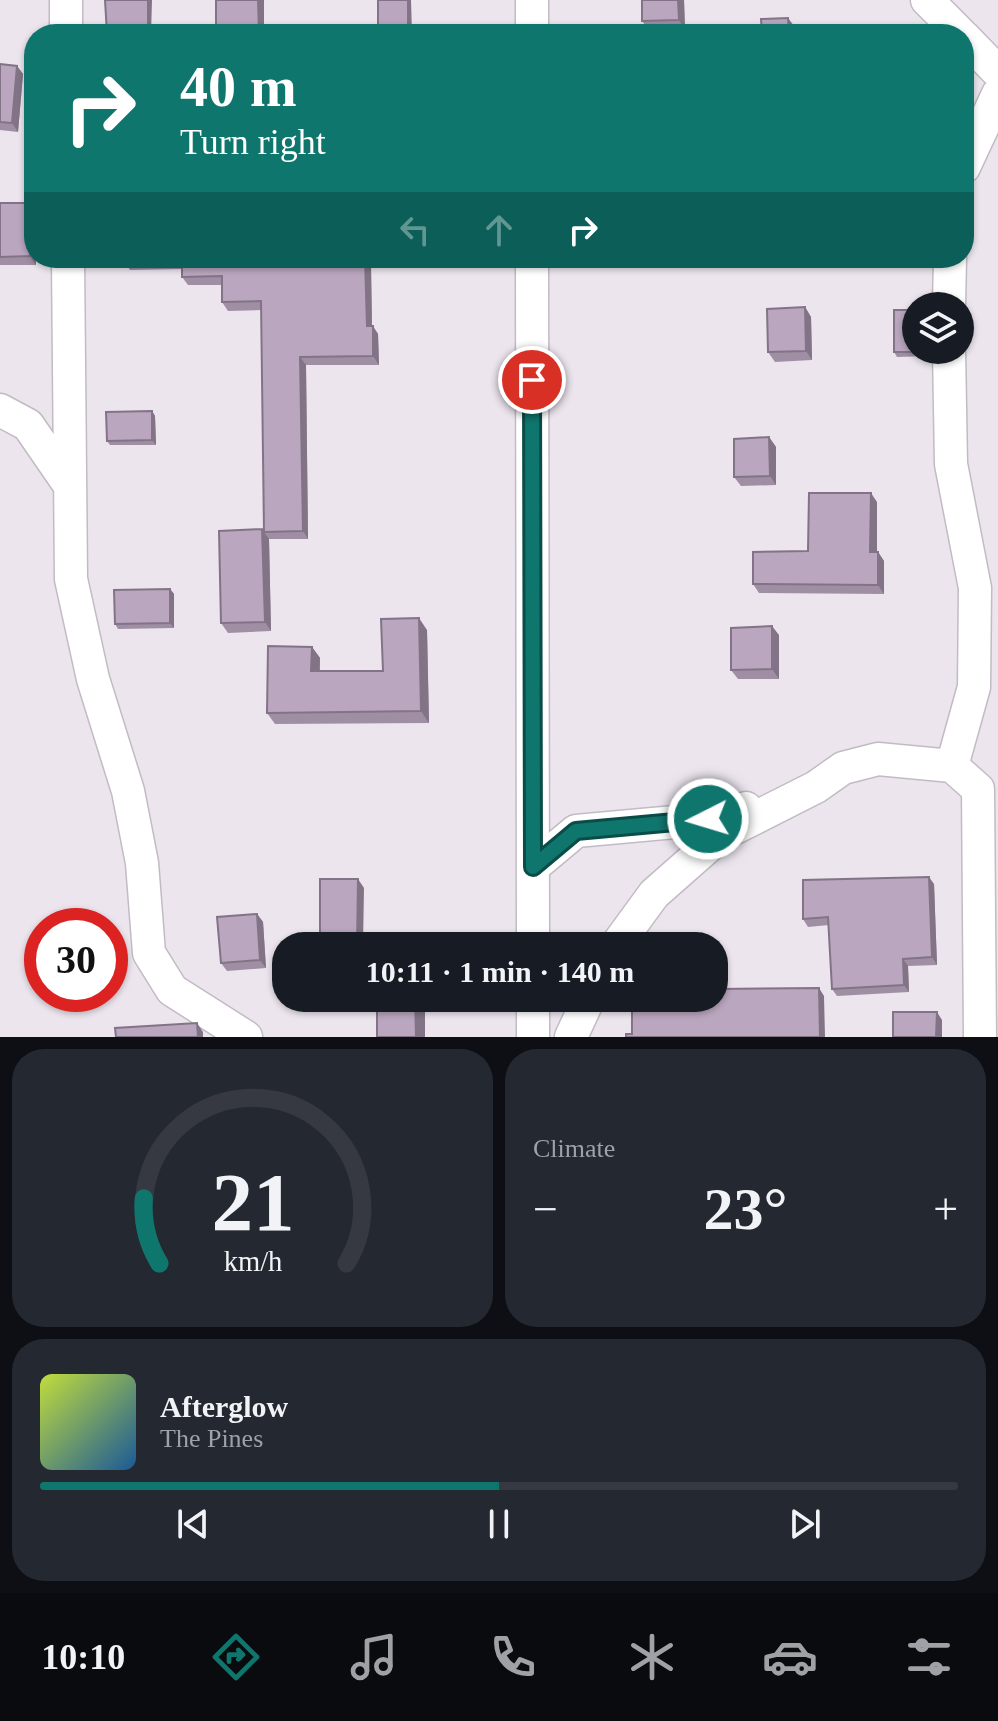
<!DOCTYPE html>
<meta charset="utf-8">
<style>
:root{--surface:#171b24;--page:#242831;--text:#f1f3f6;--muted:#9ea1a6;--line:#363941;--accent:#0f766e}
body{margin:0;font-family:"Times New Roman",serif;background:var(--page);color:var(--text);height:100vh;display:flex;flex-direction:column;font-size:30px;white-space:nowrap}
*{box-sizing:border-box;margin:0}
p{font-size:26px;color:var(--muted)}
.icon{flex:none;width:44px;height:44px;fill:none;stroke:currentColor;stroke-width:2;stroke-linecap:round;stroke-linejoin:round}
.map{position:relative;height:1037px;overflow:hidden}
.side{display:flex;flex-direction:column;gap:12px;padding:12px;background:#0d0f14;flex:1}
.side>*{flex:none}
.guide{position:absolute;left:24px;top:24px;width:950px;height:244px;border-radius:32px;box-shadow:0 2px 6px #0004;background:#0f766e;color:#fff;overflow:hidden}
.controls{position:absolute;left:902px;top:292px;display:grid;gap:16px}
.controls a{display:grid;place-items:center;width:72px;height:72px;border-radius:50%;background:var(--surface);box-shadow:0 2px 6px #0004;font-size:40px}
.speed{position:absolute;left:24px;top:908px;display:flex;gap:16px;font-size:40px;font-weight:700;text-align:center}
.speed>*{display:grid;place-content:center;width:104px;height:104px;border-radius:50%;background:var(--surface);box-shadow:0 2px 6px #0004;line-height:1}
.speed .limit{border:12px solid #d22;background:#fff;color:#111}
.pin{position:absolute;display:grid;place-items:center;width:68px;height:68px;color:#fff;margin:-34px;border:4px solid #fff;border-radius:50%;box-shadow:0 2px 8px #0007}
.me{position:absolute;width:88px;margin:-44px;rotate:265deg;stroke-linejoin:round;filter:drop-shadow(0 0 6px #0008)}
.turn{display:flex;align-items:center;gap:28px;height:168px;padding:0 24px;font-size:36px}
.turn .icon{width:104px;height:104px;stroke-width:2.5}
.turn b{display:block;font-size:56px;line-height:68px}
.lanes{display:flex;align-items:center;height:76px;padding:0 24px;background:#0003;justify-content:center;gap:40px;direction:ltr}
.lanes .off{opacity:.35}
.big{font-size:60px;font-weight:800;line-height:1.1}
.side .tile{flex:1;display:flex;flex-direction:column;justify-content:center;gap:12px;min-width:0;padding:0 28px;border-radius:32px;background:var(--page)}
.side .dial{align-items:center;gap:0}
.dial svg{height:208px;overflow:visible;fill:none;stroke:var(--line);stroke-width:7;stroke-linecap:round;text-anchor:middle}
.dial text{fill:var(--text);stroke:none}
.song{display:flex;align-items:center;gap:24px}
.cover{width:96px;height:96px;border-radius:12px;background:linear-gradient(135deg,hsl(70 70% 55%),hsl(210 70% 35%))}
.played{height:8px;border-radius:4px;background:linear-gradient(90deg,var(--accent) 50%,var(--line) 50%)}
.keys{display:flex;justify-content:space-around;direction:ltr}
.heat{display:flex;justify-content:space-between;align-items:center;font-size:44px;direction:ltr}
.side .tiles{flex:1;display:grid;gap:12px;grid-template-columns:1fr 1fr}
.tile:last-child{grid-column:span 2}
.trip{position:absolute;left:272px;top:932px;width:456px;height:80px;border-radius:32px;background:var(--surface);box-shadow:0 2px 6px #0004;font-weight:800;line-height:80px;text-align:center}
.dock{display:flex;height:128px;justify-content:space-around;align-items:center;background:#090b0e;color:var(--muted)}
.dock .icon{width:56px;height:56px}
.dock .active{color:var(--accent)}
.dock b{font-size:36px;color:var(--text)}
.map>svg:first-child{display:block}
.lines{fill:none;stroke-linecap:round;stroke-linejoin:round}
.street-casing{stroke:#c2bbc3;stroke-width:35}
.street{stroke:#fff;stroke-width:32}
.wall{fill:#a08fa4}
.shaded-wall{fill:#827486}
.building{fill:#baa6bf;stroke:#827486;stroke-width:2}
.route-casing{stroke:#0a4d48;stroke-width:20}
.route{stroke:#0f766e;stroke-width:14}
</style>
<div class="map">
<svg width="998" height="1037" viewBox="0 0 998 1037">
<rect width="100%" height="100%" fill="#ece5ee"/>
<g class="lines">
<g class="street-casing">
<path id="street" d="M66,0v34
M532,0v34
M927,0l34,34
M964,37l34,35
M964,167l34,-73
M68,258l3,321 22,100 35,112 14,72 7,90 23,37 74,47
M532,258l1,688
M949,306l1,-48
M949,350l2,114 24,124 -1,99 -22,79
M0,410l28,15 42,61
M533,867l43,-36 132,-12 38,-11
M616,946l38,-52 67,-59 95,-48 27,-19 35,-9 74,7 26,23 2,248
M533,998v39
M571,1037l18,-39"/>
</g>
<use href="#street" class="street"/>
</g>
<path class="wall" d="M642,0h42l1,30h-36l-7,-9z
M0,64l17,2 6,8 -5,58 -18,-2z
M0,203h29l5,7v48h2v7h-36z
M111,258h310v6l-50,1 1,61 6,8 1,31h-73l2,174h-39l2,92 -43,2 -7,-10 41,-94 2,2 -3,-221 -33,1 -6,-9v-17h-34l-6,-8v-8l-52,1 -2,-3h-11z
M805,307l6,10 1,43 -37,2 -7,-10z
M916,350h14v6l-33,1 -3,-5z
M152,411l3,5 1,29h-46l-3,-4z
M769,437l7,10v38l-35,1 -7,-9z
M877,502v50h1l6,9v33l-125,-1 -6,-9 55,-33z
M170,589l4,5v34l-56,1 -3,-5z
M427,630l2,93 -154,1 -8,-11 45,-66 8,11v13h63z
M779,635v44h-41l-7,-9z
M934,884l3,81 -29,1 1,26 -72,4 -5,-7 -3,-64 -21,2 -5,-8z
M257,914l6,8 3,46 -39,3 -6,-8z"/>
<path class="shaded-wall" d="M148,0h4l-1,34h-3z
M258,0h6v34h-5z
M408,0h3l1,34h-4z
M678,0h6l1,30 -6,-10z
M788,18l6,8v8h-5z
M17,66l6,8 -5,58 -6,-9z
M29,203l5,7v48h2v7l-6,-9z
M365,258l6,7 1,69 -5,-8z
M805,307l6,10 1,43 -6,-9z
M373,326l5,8 1,31 -6,-9z
M300,357l6,8 2,174 -5,-8z
M152,411l3,5 1,29 -4,-5z
M769,437l7,10v38l-6,-9z
M871,493l6,9v59l-7,-9z
M262,529l7,10 2,92 -6,-9z
M878,552l6,9v33l-6,-9z
M170,589l4,5v34l-4,-5z
M419,618l8,12 2,93 -8,-12z
M772,626l7,9v44l-7,-10z
M312,647l8,11 -1,25 -8,-12z
M929,877l5,7 3,81 -5,-8z
M358,879l6,9 -1,58h-6z
M257,914l6,8 3,46 -6,-8z
M903,959l5,7 1,26 -5,-7z
M819,988l5,8 1,41h-5z
M415,998h10v39h-9z
M937,1012l5,8v17h-6z
M197,1023l6,9v5h-5z"/>
<path class="building" d="M105,0h43v34h-41z
M216,0h42l1,34h-43z
M378,0h30v34h-30z
M642,0h36l1,20 -37,1z
M788,18l1,16h-27l-1,-15z
M0,64l17,2 -5,57 -12,-1z
M0,203h29l1,53 -30,1z
M111,258h254l2,68h6v30l-73,1 3,174 -39,1 -3,-231 -39,1v-26l-40,1v-16l-58,1v-3z
M805,307l1,44 -38,1 -1,-43z
M894,310h22v40h11v2h-33z
M152,411v29l-45,1 -1,-29z
M769,437l1,39 -36,1v-38z
M809,493h62l-1,59h8v33l-125,-1v-32l55,-1z
M262,529l3,93 -44,1 -2,-92z
M170,589v34l-55,1 -1,-34z
M419,618l2,93 -154,2 1,-67 44,1 -1,24h72l-2,-52z
M772,626v43l-41,1v-42z
M929,877l3,80 -29,2 1,26 -72,4 -4,-72 -25,2v-39z
M320,879h38l-1,67h-37z
M257,914l3,46 -39,3 -4,-46z
M819,988l1,49h-194v-3h6v-36h82v-9z
M377,998h38l1,39h-39z
M893,1012h44l-1,25h-43z
M197,1023l1,14h-82l-1,-9z"/>
<g class="lines">
<g class="route-casing">
<path id="route" d="M532,380l1,487 43,-36 132,-12"/>
</g>
<use href="#route" class="route"/>
</g>
</svg>
<div class="controls">
<a><svg class="icon" aria-label="layers" viewBox="0 0 24 24"><path d="M12 4l9 5-9 5-9-5zM3 14l9 5 9-5"/></svg></a>
</div>
<div class="speed"><div class="limit">30</div></div>
<div class="pin" style="left:532px;top:380px;background:#d93025"><svg class="icon" aria-label="arrive" viewBox="0 0 24 24"><path d="M6 21V4h12l-3 4 3 4H6"/></svg></div>
<svg class="me" style="left:708px;top:819px" viewBox="-20 -20 40 40"><circle r="17" fill="#0f766e" stroke="#fff" stroke-width="3"/><path d="M0-11L8 9 0 5-8 9z" fill="#fff"/></svg>
<div class="trip">10:11 · 1 min · 140 m</div>
<div class="guide">
<div class="turn"><svg class="icon" aria-label="right" viewBox="0 0 24 24"><path d="M7 20v-9h11M14 6l5 5-5 5"/></svg><div><b>40 m</b>Turn right</div></div>
<div class="lanes"><svg class="icon off" aria-label="left" viewBox="0 0 24 24"><path d="M17 20v-9H6M10 6l-5 5 5 5"/></svg><svg class="icon off" aria-label="ahead" viewBox="0 0 24 24"><path d="M12 20V5M6 11l6-6 6 6"/></svg><svg class="icon" aria-label="right" viewBox="0 0 24 24"><path d="M7 20v-9h11M14 6l5 5-5 5"/></svg></div>
</div>
</div>
<section class="side">
<div class="tiles">
<div class="tile dial"><svg viewBox="0 0 100 80">
<path d="M14 69A42 42 0 1 1 86 69"/>
<path d="M14 69A42 42 0 0 1 8 44" stroke="#0f766e"/>
<text x="50" y="56" font-size="32" font-weight="700">21</text>
<text x="50" y="72" font-size="11">km/h</text>
</svg></div>
<div class="tile"><p>Climate</p>
<div class="heat"><a>−</a><b class="big">23°</b><a>+</a></div>
</div>
<div class="tile">
<div class="song"><i class="cover"></i><div><b>Afterglow</b><p>The Pines</p></div></div>
<div class="played"></div>
<div class="keys"><svg class="icon" aria-label="previous" viewBox="0 0 24 24"><path d="M18 5L8 12l10 7zM5 5v14"/></svg><svg class="icon" aria-label="pause" viewBox="0 0 24 24"><path d="M8 5v14M16 5v14"/></svg><svg class="icon" aria-label="next" viewBox="0 0 24 24"><path d="M6 5l10 7-10 7zM19 5v14"/></svg></div>
</div>
</div>
</section>
<nav class="dock">
<b>10:10</b>
<svg class="icon active" aria-label="directions" viewBox="0 0 24 24"><path d="M12 3l9 9-9 9-9-9zM9 14v-3h6M13 9l2 2-2 2"/></svg>
<svg class="icon" aria-label="music" viewBox="0 0 24 24"><path d="M9 18V5l10-2v13"/><circle cx="6" cy="18" r="3"/><circle cx="16" cy="16" r="3"/></svg>
<svg class="icon" aria-label="phone" viewBox="0 0 24 24"><path d="M5 4h4l2 5-3 2q2 4 5 5l2-3 5 2v4C11 20 4 13 5 4z"/></svg>
<svg class="icon" aria-label="climate" viewBox="0 0 24 24"><path d="M12 3v18M4 7l16 10M4 17L20 7"/></svg>
<svg class="icon" aria-label="car" viewBox="0 0 24 24"><path d="M5 17H2v-5l4-1 3-4h7l3 4 3 1v5h-3M9 17h6M6 11h13"/><circle cx="7" cy="17" r="2"/><circle cx="17" cy="17" r="2"/></svg>
<svg class="icon" aria-label="filters" viewBox="0 0 24 24"><path d="M4 7h16M4 17h16"/><circle cx="9" cy="7" r="2"/><circle cx="15" cy="17" r="2"/></svg>
</nav>
